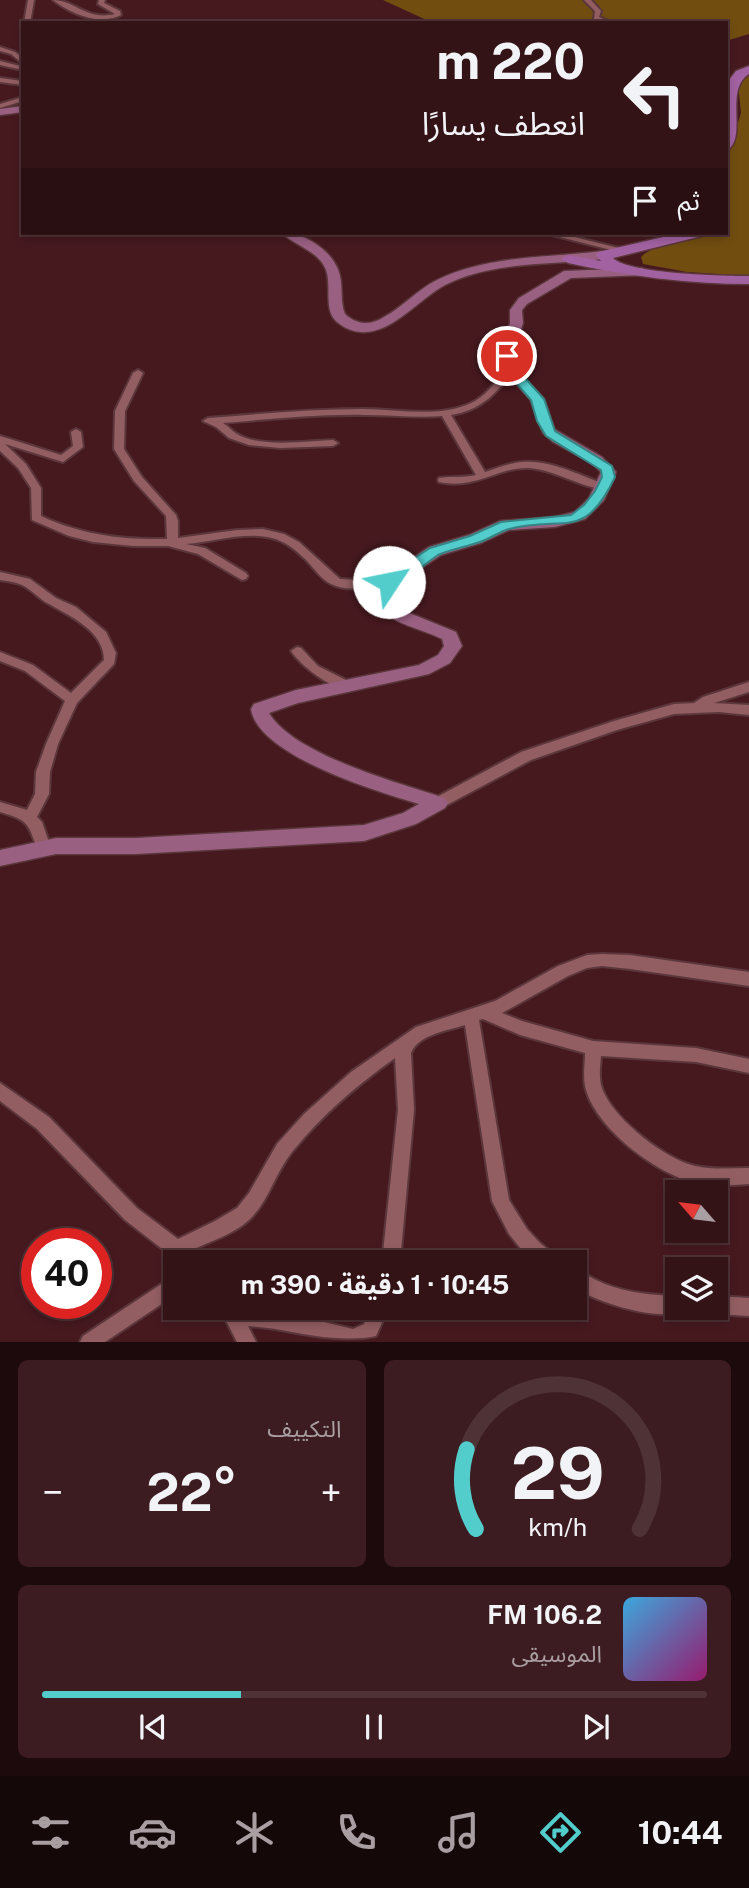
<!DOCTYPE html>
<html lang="ar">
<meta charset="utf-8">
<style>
:root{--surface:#341317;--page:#3c1c20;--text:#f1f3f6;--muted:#a99ea1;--line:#4e3236;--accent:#52cdcc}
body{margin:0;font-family:"Public Sans","Noto Sans Arabic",sans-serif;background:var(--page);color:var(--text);direction:rtl;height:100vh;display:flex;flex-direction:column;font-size:26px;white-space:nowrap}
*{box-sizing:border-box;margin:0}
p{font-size:23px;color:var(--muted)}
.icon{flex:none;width:38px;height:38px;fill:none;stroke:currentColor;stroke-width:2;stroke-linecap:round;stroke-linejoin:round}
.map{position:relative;height:1342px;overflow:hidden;direction:ltr}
.panel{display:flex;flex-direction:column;gap:18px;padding:18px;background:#1d0a0d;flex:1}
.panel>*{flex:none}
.guide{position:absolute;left:21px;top:21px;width:707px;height:214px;border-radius:0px;box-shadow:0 4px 10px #0003,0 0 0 2px var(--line);direction:rtl;background:#341317;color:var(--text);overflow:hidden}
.needle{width:46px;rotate:298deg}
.tools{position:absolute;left:665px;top:1180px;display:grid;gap:14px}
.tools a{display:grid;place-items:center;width:63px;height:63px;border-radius:0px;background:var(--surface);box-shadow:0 4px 10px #0003,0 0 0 2px var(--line);font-size:35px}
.speed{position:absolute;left:21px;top:1228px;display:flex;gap:14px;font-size:35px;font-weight:700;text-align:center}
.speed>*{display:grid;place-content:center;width:91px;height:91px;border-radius:50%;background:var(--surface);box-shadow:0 4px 10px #0003,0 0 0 2px var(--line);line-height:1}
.speed .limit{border:10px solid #d22;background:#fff;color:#111}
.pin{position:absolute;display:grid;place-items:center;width:60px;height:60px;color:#fff;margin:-30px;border:4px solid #fff;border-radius:50%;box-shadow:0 2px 7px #0007}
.me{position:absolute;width:77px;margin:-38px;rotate:56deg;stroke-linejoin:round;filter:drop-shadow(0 0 5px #0008)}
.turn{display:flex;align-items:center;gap:24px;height:147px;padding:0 28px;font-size:32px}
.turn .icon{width:91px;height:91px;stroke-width:2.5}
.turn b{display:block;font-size:49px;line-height:60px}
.then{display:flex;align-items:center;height:66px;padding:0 28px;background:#0003;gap:14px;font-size:26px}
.big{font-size:52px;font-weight:700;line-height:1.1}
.panel .widget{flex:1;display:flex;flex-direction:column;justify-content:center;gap:10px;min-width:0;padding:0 24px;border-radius:10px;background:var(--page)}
.panel .dial{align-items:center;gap:0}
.dial svg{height:182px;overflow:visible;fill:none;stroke:var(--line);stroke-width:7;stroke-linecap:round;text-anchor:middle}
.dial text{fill:var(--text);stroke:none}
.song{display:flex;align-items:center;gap:21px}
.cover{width:84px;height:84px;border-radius:10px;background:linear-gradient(135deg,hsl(200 70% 55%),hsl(320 70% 35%))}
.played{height:7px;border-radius:4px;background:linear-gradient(90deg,var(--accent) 30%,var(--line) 30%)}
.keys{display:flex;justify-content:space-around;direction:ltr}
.heat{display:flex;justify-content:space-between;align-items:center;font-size:38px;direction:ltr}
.panel .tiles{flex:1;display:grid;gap:18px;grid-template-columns:1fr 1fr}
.widget:last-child{grid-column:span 2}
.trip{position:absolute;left:163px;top:1250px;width:424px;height:70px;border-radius:0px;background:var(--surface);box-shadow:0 4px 10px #0003,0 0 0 2px var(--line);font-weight:700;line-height:70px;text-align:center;direction:rtl}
.tab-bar{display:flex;height:112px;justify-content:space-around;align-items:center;background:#150809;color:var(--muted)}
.tab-bar .icon{width:49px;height:49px}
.tab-bar .current{color:var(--accent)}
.tab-bar b{font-size:32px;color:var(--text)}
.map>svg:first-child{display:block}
.forest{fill:#714d10}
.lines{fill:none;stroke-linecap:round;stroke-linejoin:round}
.street-casing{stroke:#5b363b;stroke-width:4}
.secondary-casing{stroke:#5b363b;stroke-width:3}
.primary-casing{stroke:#5b363b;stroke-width:3}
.street{fill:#925e62;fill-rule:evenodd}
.secondary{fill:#9a6082;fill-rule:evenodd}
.primary{fill:#a262a2;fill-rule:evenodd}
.route{fill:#52cdcc;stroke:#358585;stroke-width:2}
</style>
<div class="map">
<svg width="749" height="1342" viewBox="0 0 749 1342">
<rect width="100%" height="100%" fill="#46191f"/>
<path class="forest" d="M383,0h366v34l-23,7v-18h-293z
M749,73v203l-62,-4 -44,-8 -2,-7c14,-15 65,-24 85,-24v-73l15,-47 -3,-29z"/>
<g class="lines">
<g class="street-casing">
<path id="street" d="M28,0h6l-4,23h-6z
M53,0c22,0 33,21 62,14l-17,-10 1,-4h6l-1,3 16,8 1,4c-22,11 -50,-1 -68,-15z
M584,0h7l10,11 -2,6 14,6h-10l-9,-4 1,-8z
M0,47l15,5 8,6v6l-12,-10 -11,-3z
M0,61l20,5 1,1 -3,2 -18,-4z
M0,78l23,3v4l-23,-3z
M23,97v4l-23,7v-4z
M544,233h14l73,18 -4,3z
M510,366l5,3c-17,23 -34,42 -64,46l34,57c12,-4 24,-9 37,-10 28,-3 59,14 85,23l1,2 -1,2c-18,2 -54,-20 -78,-21 -32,-1 -53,22 -90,14l-1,-2 1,-2c12,-2 24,0 37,-3l-34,-59c-26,2 -51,-1 -77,-1 -47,-1 -94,4 -142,8 5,3 9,8 14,11 23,14 69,7 96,6l5,3 -5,3 -53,2 -31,-3 -20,-7 -13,-11 -13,-6 5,-3c52,-4 103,-9 155,-9 35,0 73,9 106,-5 17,-7 27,-23 38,-37z
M138,370l5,3 -18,38 -1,38 18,28 34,38 2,6v17l59,-8 26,-1 21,5 15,8 41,37 20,1 40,-10 6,4 -2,3c-22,6 -51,18 -73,7 -11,-5 -19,-19 -27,-26 -9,-9 -20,-17 -32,-20 -28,-7 -58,4 -86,6l19,4 41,25 2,3 -2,3 -4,1 -44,-26 -30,-8h-35l-40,-4 -24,-6 -37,-16 -1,-32 -13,-20 -18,-17v-15l61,19 12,-9 -2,-14 5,-3 5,3 2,15 -20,15 -58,-18 21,20 15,24v28c41,19 81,24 126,23l-1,-23 -32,-35 -20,-32 1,-38 18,-38z
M0,572l30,7 26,19 20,9 30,25 10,21 -2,11 -37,39 -19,41 -8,28 -1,22 -12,23 5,5 9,26 -2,4 -5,2 -5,-2c-12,-27 -7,-31 -39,-40v-10l27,8 8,-16 1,-22 10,-28 19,-43 -40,-30 -25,-10v-9l33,13 38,28 33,-33c0,-29 -34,-44 -55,-56 -10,-5 -18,-15 -27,-19 -7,-3 -15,-4 -22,-5z
M297,647l4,1 17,18 34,17 2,3 -2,3c-18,3 -51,-23 -61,-38z
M749,682v10l-35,11 35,2v10l-30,-3 -45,2 -57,16 -86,30 -88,47 -5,1 -5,-1 -2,-4 2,-4 88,-47 93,-31 60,-17 20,-1 9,-6z
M602,954l28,1 119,17v14l-119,-17 -28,-3 -15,2 -19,8 -66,37 20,8 71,20 103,7 53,11v14l-53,-11 -95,-6c-1,12 -3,26 3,37 13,28 61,66 91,73 18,4 36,2 54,2v16c-18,1 -36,3 -54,-1 -40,-10 -101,-56 -110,-97 -2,-11 0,-23 0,-33l-65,-18 -37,-16 -4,1 30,180 18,29 13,14 16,13 3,6h-24l-14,-13 -12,-15 -17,-33 -27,-176c-18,6 -46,9 -54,28l3,57 -14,152h-18l16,-152 -3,-52c-38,27 -73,57 -103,94 -17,21 -23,49 -43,68 -15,14 -38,21 -57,30l8,6 3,6h-24l-54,-42 -88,-91 -37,-28v-18l49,34 88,91 41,31 37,-18 22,-13 12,-15 28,-49 27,-30 47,-42 65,-45 79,-26 63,-35 29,-11z
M574,1269c11,4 20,11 31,15 23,9 47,11 72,12v11h8l-2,4c-26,11 -85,-9 -109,-23z
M175,1275v20l-70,47h-25l3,-6z
M716,1296l33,2v18l-33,-2 -6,-3 -2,-4h8z
M219,1307c46,0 89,11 134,22l11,-5 7,-17h18l-13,29c-29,6 -65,0 -95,-6 -11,-2 -22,-3 -33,-4l8,16h-19z"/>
</g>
<g class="secondary-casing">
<path id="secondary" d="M23,106v6l-23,3v-6z
M282,233c23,-1 53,19 58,43 3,13 0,26 5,38 12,11 25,12 39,3 19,-10 34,-28 53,-37 51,-25 111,-22 166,-29l6,4 -6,4c-52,6 -111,2 -158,26 -32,17 -68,69 -108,37 -14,-12 -5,-36 -11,-52 -7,-19 -31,-24 -44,-37z
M642,268l6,4 -2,3 -75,3 -44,26 -5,6 1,13 -8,26 -1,13 4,9 26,28 10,30 48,28 14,15 -12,28 -19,19 -30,8 -46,3 -28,13 -40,12 -48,32v11l9,12 54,22 6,14 -12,17 -21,11 -131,29 -29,10c25,42 130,70 176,85l3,5 -3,5 -29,16 -52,17 -228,13h-80l-56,12v-16l56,-12h80l228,-13 39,-12 16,-9c-40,-12 -161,-48 -168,-95l3,-5 42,-14 123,-25 19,-10 6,-9 -2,-7c-21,-12 -81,-19 -63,-58l50,-34 40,-12 31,-14 55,-4 20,-5 14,-14 12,-26 -9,-9 -39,-21 -10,-9 -13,-34 -28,-31 -1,-19 9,-26v-13l9,-12 45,-27z"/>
</g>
<g class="primary-casing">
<path id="primary" d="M749,66v8c-26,16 0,65 -23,77v-67l10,-13z
M681,233h23l-2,3 -89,22c15,16 111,18 136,18v8c-61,0 -121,-8 -181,-21l-7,-4 7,-4 33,6 -5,-6 2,-3z"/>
</g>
<use href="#street" class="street"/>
<use href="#secondary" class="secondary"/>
<use href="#primary" class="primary"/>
</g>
<path class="route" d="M507,352l6,4 3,12 28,31 11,32 57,35 3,11c-31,65 -50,38 -106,52 -10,3 -20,10 -29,13 -14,5 -29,7 -42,13 -13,8 -40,35 -55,31l-2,-4 2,-3 47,-31 40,-12 31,-14 70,-7 13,-10 11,-14 7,-14 -1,-7 -55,-34 -9,-15 -6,-21 -27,-31 -3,-13z"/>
</svg>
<div class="tools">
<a><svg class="needle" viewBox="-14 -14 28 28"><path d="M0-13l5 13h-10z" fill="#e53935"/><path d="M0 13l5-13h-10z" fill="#a99ea1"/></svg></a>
<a><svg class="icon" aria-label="layers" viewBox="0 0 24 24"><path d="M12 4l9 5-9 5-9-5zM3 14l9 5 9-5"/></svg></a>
</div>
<div class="speed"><div class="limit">40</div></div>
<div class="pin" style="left:507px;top:356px;background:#d93025"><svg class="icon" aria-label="arrive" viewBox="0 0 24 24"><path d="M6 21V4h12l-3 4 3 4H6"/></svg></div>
<svg class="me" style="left:389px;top:582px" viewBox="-20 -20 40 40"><circle r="19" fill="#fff"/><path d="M0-13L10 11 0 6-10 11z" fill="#52cdcc"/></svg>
<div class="trip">10:45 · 1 دقيقة · 390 m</div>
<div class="guide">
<div class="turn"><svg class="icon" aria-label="left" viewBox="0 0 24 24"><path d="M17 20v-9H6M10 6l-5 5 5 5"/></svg><div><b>220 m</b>انعطف يسارًا</div></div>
<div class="then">ثم<svg class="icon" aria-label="arrive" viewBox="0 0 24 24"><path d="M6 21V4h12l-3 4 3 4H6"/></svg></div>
</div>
</div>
<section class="panel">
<div class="tiles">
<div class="widget dial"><svg viewBox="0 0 100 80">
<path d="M14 69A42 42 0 1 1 86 69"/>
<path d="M14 69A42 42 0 0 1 10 34" stroke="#52cdcc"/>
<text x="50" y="56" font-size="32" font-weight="700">29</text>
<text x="50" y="72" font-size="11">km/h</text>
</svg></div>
<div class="widget"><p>التكييف</p>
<div class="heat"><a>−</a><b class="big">22°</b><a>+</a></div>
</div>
<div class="widget">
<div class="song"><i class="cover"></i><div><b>106.2 FM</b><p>الموسيقى</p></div></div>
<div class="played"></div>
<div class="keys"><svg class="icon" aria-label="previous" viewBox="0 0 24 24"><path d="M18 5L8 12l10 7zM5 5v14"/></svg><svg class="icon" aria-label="pause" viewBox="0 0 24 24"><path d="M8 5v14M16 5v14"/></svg><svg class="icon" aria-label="next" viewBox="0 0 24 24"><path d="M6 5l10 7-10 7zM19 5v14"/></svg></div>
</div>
</div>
</section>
<nav class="tab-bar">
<b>10:44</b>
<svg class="icon current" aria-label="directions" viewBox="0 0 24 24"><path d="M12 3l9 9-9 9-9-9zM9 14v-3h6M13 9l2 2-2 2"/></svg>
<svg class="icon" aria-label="music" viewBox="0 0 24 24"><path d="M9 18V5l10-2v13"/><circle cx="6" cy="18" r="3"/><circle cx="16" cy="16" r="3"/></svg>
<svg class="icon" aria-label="phone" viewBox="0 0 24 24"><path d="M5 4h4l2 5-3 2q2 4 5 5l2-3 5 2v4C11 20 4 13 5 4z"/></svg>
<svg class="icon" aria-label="climate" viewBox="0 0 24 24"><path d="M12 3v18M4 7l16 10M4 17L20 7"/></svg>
<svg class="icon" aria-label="car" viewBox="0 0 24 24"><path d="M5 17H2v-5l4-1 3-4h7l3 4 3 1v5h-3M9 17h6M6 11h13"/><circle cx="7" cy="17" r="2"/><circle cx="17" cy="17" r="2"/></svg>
<svg class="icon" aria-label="filters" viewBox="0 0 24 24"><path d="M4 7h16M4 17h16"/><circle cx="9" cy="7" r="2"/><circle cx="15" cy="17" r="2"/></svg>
</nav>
